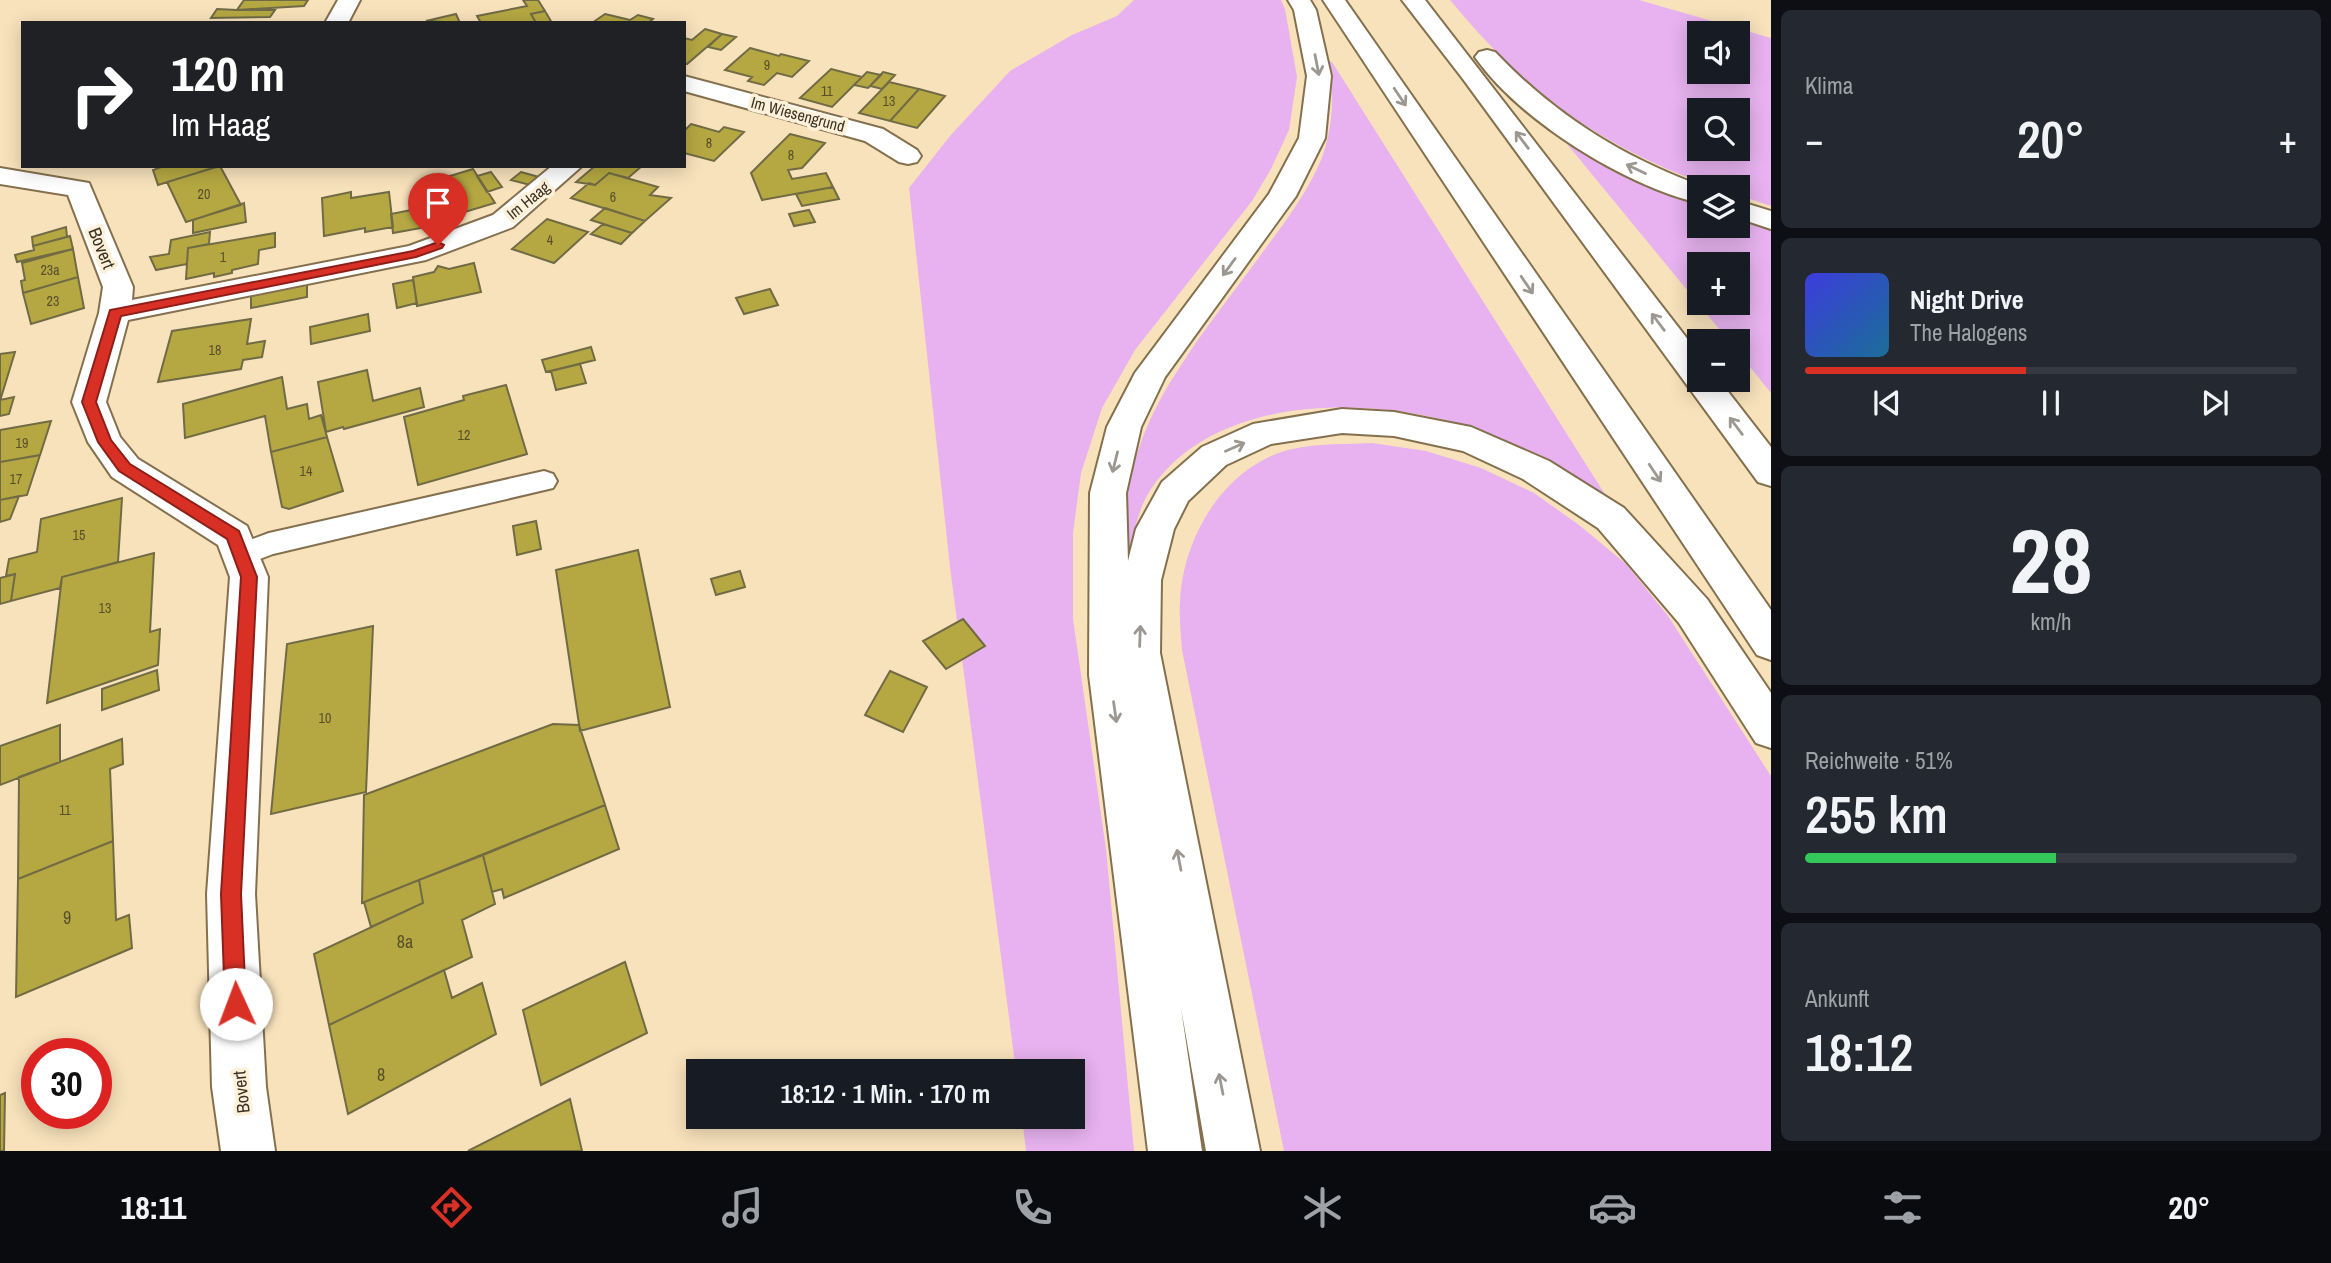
<!DOCTYPE html>
<html lang="de">
<meta charset="utf-8">
<style>
:root{--surface:#171b24;--page:#242831;--text:#f1f3f6;--muted:#9ea1a6;--line:#363941;--accent:#d93025}
body{margin:0;font-family:"Archivo Narrow",sans-serif;background:var(--page);color:var(--text);height:100vh;display:flex;flex-direction:column;font-size:26px;white-space:nowrap}
*{box-sizing:border-box;margin:0}
p{font-size:23px;color:var(--muted)}
.icon{flex:none;width:38px;height:38px;fill:none;stroke:currentColor;stroke-width:2;stroke-linecap:round;stroke-linejoin:round}
.map{position:relative;flex:1;overflow:hidden}
.details{display:flex;flex-direction:column;gap:10px;padding:10px;background:#0d0f14;width:560px}
.details>*{flex:none}
.banner{position:absolute;left:21px;top:21px;width:665px;height:147px;border-radius:0px;box-shadow:0 4px 18px #0003;background:#202124;color:#fff;overflow:hidden}
.buttons{position:absolute;left:1687px;top:21px;display:grid;gap:14px}
.buttons a{display:grid;place-items:center;width:63px;height:63px;border-radius:0px;background:var(--surface);box-shadow:0 4px 18px #0003;font-size:35px}
.speed{position:absolute;left:21px;top:1038px;display:flex;gap:14px;font-size:35px;font-weight:700;text-align:center}
.speed>*{display:grid;place-content:center;width:91px;height:91px;border-radius:50%;background:var(--surface);box-shadow:0 4px 18px #0003;line-height:1}
.speed .limit{border:10px solid #d22;background:#fff;color:#111}
.pin{position:absolute;display:grid;place-items:center;width:60px;height:60px;color:#fff;margin:-72px -30px;border-radius:50% 50% 50% 0;rotate:-45deg;box-shadow:0 0 7px #0007}
.pin .icon{rotate:45deg}
.me{position:absolute;width:77px;margin:-38px;rotate:358deg;stroke-linejoin:round;filter:drop-shadow(0 0 5px #0008)}
.turn{display:flex;align-items:center;gap:24px;height:147px;padding:0 35px;font-size:32px}
.turn .icon{width:91px;height:91px;stroke-width:2.5}
.turn b{display:block;font-size:49px;line-height:60px}
.big{font-size:52px;font-weight:600;line-height:1.1}
.details .card{flex:1;display:flex;flex-direction:column;justify-content:center;gap:10px;min-width:0;padding:0 24px;border-radius:10px;background:var(--page)}
.details .dial{align-items:center;gap:0}
.dial b{font-size:91px;line-height:1}
.song{display:flex;align-items:center;gap:21px}
.cover{width:84px;height:84px;border-radius:10px;background:linear-gradient(135deg,hsl(240 70% 55%),hsl(200 70% 35%))}
.played{height:7px;border-radius:4px;background:linear-gradient(90deg,var(--accent) 45%,var(--line) 45%)}
.keys{display:flex;justify-content:space-around;direction:ltr}
.heat{display:flex;justify-content:space-between;align-items:center;font-size:38px;direction:ltr}
.charge{height:10px;border-radius:5px;background:linear-gradient(90deg,#34c759 51%,var(--line) 0)}
.trip{position:absolute;left:686px;top:1059px;width:399px;height:70px;border-radius:0px;background:var(--surface);box-shadow:0 4px 18px #0003;font-weight:600;line-height:70px;text-align:center}
.tab-bar{display:flex;height:112px;justify-content:space-around;align-items:center;background:#090b0e;color:var(--muted)}
.tab-bar .icon{width:49px;height:49px}
.tab-bar .active{color:var(--accent)}
.tab-bar b{font-size:32px;color:var(--text)}
main{display:flex;flex:1;min-height:0}
.map>svg:first-child{display:block}
.green{fill:#e7b2ef;fill-rule:evenodd}
.building{fill:#b5a842;stroke:#706b45;stroke-width:2}
.lines{fill:none;stroke-linecap:round;stroke-linejoin:round}
.lane-casing{stroke:#84704e;stroke-width:4}
.street-casing{stroke:#84704e;stroke-width:4}
.highway-casing{stroke:#84704e;stroke-width:4}
.lane{fill:#fff;fill-rule:evenodd}
.street{fill:#fff;fill-rule:evenodd}
.highway{fill:#fff;fill-rule:evenodd}
.oneway{stroke:#9c9891}
.route{fill:#d93025;stroke:#8d1f18;stroke-width:2}
.labels{text-anchor:middle;dominant-baseline:central;stroke-width:7;stroke-linejoin:round;paint-order:stroke}
.number-label{font-size:14px;fill:#59502b}
.far-street-label{font-size:16px;fill:#3a3223;stroke:#fef1da}
.street-label{font-size:18px;fill:#3a3223;stroke:#fef1da}
.near-number-label{font-size:18px;fill:#59502b}
</style>
<main>
<div class="map">
<svg width="1771" height="1151" viewBox="0 0 1771 1151">
<rect width="100%" height="100%" fill="#f8e2bc"/>
<path class="green" d="M1134,0h147l4,9 12,68 -8,53 -18,39 -19,32 -117,149 -33,58 -21,65 -8,60v86l33,230 28,302h-108l-4,-34 51,-1v-45h-57l-66,-504 -41,-379 41,-52 60,-65 62,-36 45,-19z
M1450,0h189l132,38v168l-33,-11v-8c-31,0 -58,-12 -86,-25 -87,-41 -141,-89 -202,-162zM1699,33h39v39h-39zM1699,110h39v39h-39z
M1328,61l4,1 274,434c-41,-26 -81,-50 -127,-66 -99,-34 -261,-40 -328,59 -12,18 -16,39 -21,60 -9,-18 -5,-44 -1,-63 8,-42 25,-80 49,-116 27,-43 60,-83 90,-125 20,-27 40,-54 53,-85 12,-31 14,-67 7,-99z
M1558,133l88,49 53,22v22h39v-10l33,11v166l-33,-41v-11h-9zM1699,264h39v39h-39z
M1372,443l54,8 55,17 53,25 45,32 47,39 42,52 103,160v375h-487l-102,-501c-1,-15 -3,-32 -2,-48 2,-56 35,-119 87,-144 31,-16 70,-13 105,-15z"/>
<path class="building" d="M244,0h64l-4,6 -67,4z
M523,0h15l7,11 -14,3 5,9h-55l-4,-7 50,-10z
M217,9l20,1h38l-5,7 -59,1z
M545,11l7,12h-16l-5,-9z
M456,14l4,9 -34,-2z
M605,14l25,6 8,-5 15,4 -5,4h-56z
M705,29l17,5 -35,30 -3,-1v-25l8,2z
M722,34l14,3 -15,13 -13,-3z
M750,48l29,8 2,-2 28,7 -17,16 -15,-4 -13,12 -16,-4 4,-4 -27,-7z
M831,69l31,8 -30,30 -32,-9z
M867,72l14,3 -13,13 -14,-3z
M883,72l12,3 -13,14 -12,-3z
M889,82l30,7 -29,32 -31,-8z
M919,89l26,7 -28,32 -27,-7z
M691,124l28,8 5,-5 20,5 -30,29 -30,-8v-22z
M790,134l35,9 -23,25 -14,2 4,9 34,-6 7,14 -71,13 -11,-27z
M164,166h55l-61,19 -5,-15z
M220,166l21,39 -55,17 -19,-40z
M595,166h47l-14,12 -19,-5 -14,12 -19,-3z
M473,169l22,34 -44,13 -21,-34z
M491,172l11,15 -15,5 -10,-16z
M521,172l18,5 -9,8 -19,-5z
M609,173l49,14 -8,8 21,3 -26,23 -74,-23 18,-15 6,2z
M833,187l6,12 -37,7 -6,-12z
M351,192v6l38,-6 4,35 -28,5v-4l-41,8 -2,-38z
M438,195l10,16 -14,5 -10,-17z
M244,203l2,19 -53,11v-13z
M426,207l1,13 4,-1 1,7 -39,7 -2,-19z
M605,208l40,13 -13,12 -41,-13z
M809,210l6,12 -21,4 -5,-12z
M547,219l41,13 -34,31 -42,-14z
M603,224l29,9 -11,11 -30,-10z
M66,227l1,10 -34,9 -1,-9z
M210,232l-1,12 -21,4 -1,16 -31,6 -6,-13 19,-3 2,-14z
M275,233v14l-16,3 -1,14 -26,6v3l-18,4v-4l-28,6 2,-31z
M70,236l3,13 -56,13 -2,-7 19,-5 -1,-4z
M73,249l5,28 -55,16 -2,-12 4,-1 -3,-17z
M474,263l7,29 -64,14 -4,-29 21,-5 4,-6 11,3z
M78,277l6,31 -53,16 -8,-31z
M413,280l4,23 -20,5 -4,-24z
M307,284v13l-56,11v-13z
M770,289l8,16 -34,9 -8,-16z
M368,314l2,17 -59,13 -1,-17z
M251,319l-4,25 18,-3 -3,16 -19,3 -2,9 -83,13 14,-51z
M591,347l4,13 -49,12 -4,-12z
M15,352l-15,49v-47z
M580,364l6,19 -30,7 -5,-19z
M367,370l6,31 47,-13 4,19 -80,22 -1,-2 -17,5 -8,-50z
M282,377l5,32 20,-5 2,15 12,-4 6,22 -56,15 -6,-36 -80,22 -2,-34z
M506,385l21,69 -109,31 -14,-68 60,-17 -1,-4z
M14,397l-5,17 -9,2v-16z
M51,421l-11,34 -40,7v-32z
M327,437l16,54 -54,18 -7,-2 -11,-55z
M40,455l-13,40 -27,5v-38z
M19,496l-9,23 -10,3v-22z
M122,498l-4,64 -56,15 -2,11 -49,13 4,-27 -9,2 3,-17 28,-7 4,-33z
M536,521l5,28 -24,6 -4,-29z
M638,550l32,157 -90,24 -24,-161z
M154,553l-4,79 10,-3 -2,36 -111,38 15,-126z
M740,571l5,16 -29,8 -5,-16z
M15,574l-4,27 -11,3v-26z
M963,619l22,27 -39,23 -23,-28z
M373,626l-7,166 -95,22 16,-170z
M157,670l2,20 -57,20v-21z
M890,671l37,16 -24,45 -38,-17z
M553,724l26,1 26,80 -243,98 2,-108z
M60,725v37l-60,23v-39z
M122,739l1,25 -13,5 3,72 -95,38 1,-102z
M605,805l14,44 -115,49 -2,-9 -10,3 -9,-37z
M113,841l3,79 13,-5 3,33 -116,49 2,-118z
M483,855l12,49 -33,16 10,37 -143,68 -15,-71 109,-51 -4,-23z
M419,880l4,23 -52,24 -7,-25z
M625,962l22,71 -106,52 -18,-75z
M444,970l8,28 30,-15 14,51 -148,80 -19,-89z
M5,1093l-1,58h-4v-56z
M570,1099l12,52h-114z"/>
<g class="lines">
<g class="lane-casing">
<path id="lane" d="M544,471l9,3 4,7 -4,7 -280,66 -32,12 -10,-3 -4,-8 4,-8 38,-14z"/>
</g>
<g class="street-casing">
<path id="street" d="M338,0h22l-12,23h-23z
M684,76l199,53 34,21 4,6 -4,6 -9,2 -9,-2 -34,-21 -181,-50z
M552,166h30l-69,61 -87,33 -298,60 -22,82 14,35 18,22 109,67 21,51 -13,317 11,193 9,64h-54l-9,-64 -5,-193 23,-317 -12,-32 -106,-68 -24,-35 -16,-40 27,-89 4,-26 -35,-92 -68,-11v-16l89,15 44,104 -1,13 277,-54 84,-31z"/>
</g>
<g class="highway-casing">
<path id="highway" d="M1288,0h22l6,10 15,66 -6,62 -29,58 -131,181 -24,50 -15,66 2,68 8,-32 26,-47 40,-35 51,-23 89,-15 52,3 77,15 78,34 75,47 83,91 64,94v55l-15,-5 -77,-120 -81,-95 -75,-49 -60,-28 -69,-15 -52,-3 -71,11 -45,21 -38,36 -14,28 -13,51 -1,73 100,498h-54l-25,-143 21,143h-54l-59,-476 1,-182 17,-66 28,-54 134,-179 30,-56 8,-62 -13,-66z
M1323,0h22l426,610v50l-14,-5z
M1402,0h23l274,354v26h20l52,67v39l-13,-4 -295,-403z
M1487,50l8,2c60,63 127,105 209,135h-5v16c-74,-17 -180,-83 -224,-146l4,-5z
M1738,201l33,10v18l-33,-11z"/>
</g>
<use href="#lane" class="lane"/>
<use href="#street" class="street"/>
<use href="#highway" class="highway"/>
</g>
<defs><path id="oneway-shaft" d="M-6 0H5M1.5-3L5.5 0L1.5 3" fill="none" stroke-width="1.6" stroke-linecap="round" stroke-linejoin="round" transform="scale(1.75)"/></defs>
<g class="oneway">
<use href="#oneway-shaft" transform="translate(1317 65) rotate(79)"/>
<use href="#oneway-shaft" transform="translate(1400 97) rotate(56)"/>
<use href="#oneway-shaft" transform="translate(1522 140) rotate(-127)"/>
<use href="#oneway-shaft" transform="translate(1636 169) rotate(-154)"/>
<use href="#oneway-shaft" transform="translate(1229 267) rotate(126)"/>
<use href="#oneway-shaft" transform="translate(1527 285) rotate(56)"/>
<use href="#oneway-shaft" transform="translate(1658 322) rotate(-127)"/>
<use href="#oneway-shaft" transform="translate(1736 426) rotate(-127)"/>
<use href="#oneway-shaft" transform="translate(1235 447) rotate(-24)"/>
<use href="#oneway-shaft" transform="translate(1115 462) rotate(104)"/>
<use href="#oneway-shaft" transform="translate(1655 473) rotate(56)"/>
<use href="#oneway-shaft" transform="translate(1140 636) rotate(-88)"/>
<use href="#oneway-shaft" transform="translate(1115 712) rotate(82)"/>
<use href="#oneway-shaft" transform="translate(1179 860) rotate(-101)"/>
<use href="#oneway-shaft" transform="translate(1221 1084) rotate(-101)"/>
</g>
<path class="route" d="M438,242l6,3 -2,3 -26,9 -295,59 -25,86 15,38 19,24 109,67 18,46 -16,317 5,110 -3,8 -7,3 -8,-3 -3,-8 -4,-110 20,-317 -14,-38 -108,-68 -21,-29 -16,-40 28,-92 303,-59z"/>
<g class="labels">
<g class="number-label">
<text x="767" y="65">9</text>
<text x="827" y="91">11</text>
<text x="889" y="101">13</text>
<text x="709" y="143">8</text>
<text x="791" y="155">8</text>
<text x="204" y="194">20</text>
<text x="613" y="197">6</text>
<text x="550" y="240">4</text>
<text x="223" y="257">1</text>
<text x="50" y="270">23a</text>
<text x="53" y="301">23</text>
<text x="215" y="350">18</text>
<text x="464" y="435">12</text>
<text x="22" y="443">19</text>
<text x="306" y="471">14</text>
<text x="16" y="479">17</text>
<text x="79" y="535">15</text>
<text x="105" y="608">13</text>
<text x="325" y="718">10</text>
<text x="65" y="810">11</text>
</g>
<g class="far-street-label">
<text transform="translate(798 114) rotate(15)">Im Wiesengrund</text>
<text transform="translate(528 200) rotate(-39)">Im Haag</text>
</g>
<g class="street-label">
<text transform="translate(102 248) rotate(68)">Bovert</text>
<text transform="translate(241 1092) rotate(-96)">Bovert</text>
</g>
<g class="near-number-label">
<text x="67" y="917">9</text>
<text x="405" y="941">8a</text>
<text x="381" y="1074">8</text>
</g>
</g>
</svg>
<div class="buttons">
<a><svg class="icon" aria-label="sound" viewBox="0 0 24 24"><path d="M4 9h4l5-4v14l-5-4H4zM17 9q2 3 0 6"/></svg></a>
<a><svg class="icon" aria-label="search" viewBox="0 0 24 24"><circle cx="10" cy="10" r="6"/><path d="M15 15l6 6"/></svg></a>
<a><svg class="icon" aria-label="layers" viewBox="0 0 24 24"><path d="M12 4l9 5-9 5-9-5zM3 14l9 5 9-5"/></svg></a>
<a>+</a>
<a>−</a>
</div>
<div class="speed"><div class="limit">30</div></div>
<div class="pin" style="left:438px;top:245px;background:#d93025"><svg class="icon" aria-label="arrive" viewBox="0 0 24 24"><path d="M6 21V4h12l-3 4 3 4H6"/></svg></div>
<svg class="me" style="left:236px;top:1004px" viewBox="-20 -20 40 40"><circle r="19" fill="#fff"/><path d="M0-13L10 11 0 6-10 11z" fill="#d93025"/></svg>
<div class="trip">18:12 · 1 Min. · 170 m</div>
<div class="banner">
<div class="turn"><svg class="icon" aria-label="right" viewBox="0 0 24 24"><path d="M7 20v-9h11M14 6l5 5-5 5"/></svg><div><b>120 m</b>Im Haag</div></div>
</div>
</div>
<section class="details">
<div class="card"><p>Klima</p>
<div class="heat"><a>−</a><b class="big">20°</b><a>+</a></div>
</div>
<div class="card">
<div class="song"><i class="cover"></i><div><b>Night Drive</b><p>The Halogens</p></div></div>
<div class="played"></div>
<div class="keys"><svg class="icon" aria-label="previous" viewBox="0 0 24 24"><path d="M18 5L8 12l10 7zM5 5v14"/></svg><svg class="icon" aria-label="pause" viewBox="0 0 24 24"><path d="M8 5v14M16 5v14"/></svg><svg class="icon" aria-label="next" viewBox="0 0 24 24"><path d="M6 5l10 7-10 7zM19 5v14"/></svg></div>
</div>
<div class="card dial"><b>28</b><p>km/h</p></div>
<div class="card"><p>Reichweite · 51%</p><b class="big">255 km</b><div class="charge"></div></div>
<div class="card"><p>Ankunft</p><b class="big">18:12</b></div>
</section>
</main>
<nav class="tab-bar">
<b>18:11</b>
<svg class="icon active" aria-label="directions" viewBox="0 0 24 24"><path d="M12 3l9 9-9 9-9-9zM9 14v-3h6M13 9l2 2-2 2"/></svg>
<svg class="icon" aria-label="music" viewBox="0 0 24 24"><path d="M9 18V5l10-2v13"/><circle cx="6" cy="18" r="3"/><circle cx="16" cy="16" r="3"/></svg>
<svg class="icon" aria-label="phone" viewBox="0 0 24 24"><path d="M5 4h4l2 5-3 2q2 4 5 5l2-3 5 2v4C11 20 4 13 5 4z"/></svg>
<svg class="icon" aria-label="climate" viewBox="0 0 24 24"><path d="M12 3v18M4 7l16 10M4 17L20 7"/></svg>
<svg class="icon" aria-label="car" viewBox="0 0 24 24"><path d="M5 17H2v-5l4-1 3-4h7l3 4 3 1v5h-3M9 17h6M6 11h13"/><circle cx="7" cy="17" r="2"/><circle cx="17" cy="17" r="2"/></svg>
<svg class="icon" aria-label="filters" viewBox="0 0 24 24"><path d="M4 7h16M4 17h16"/><circle cx="9" cy="7" r="2"/><circle cx="15" cy="17" r="2"/></svg>
<b>20°</b>
</nav>
